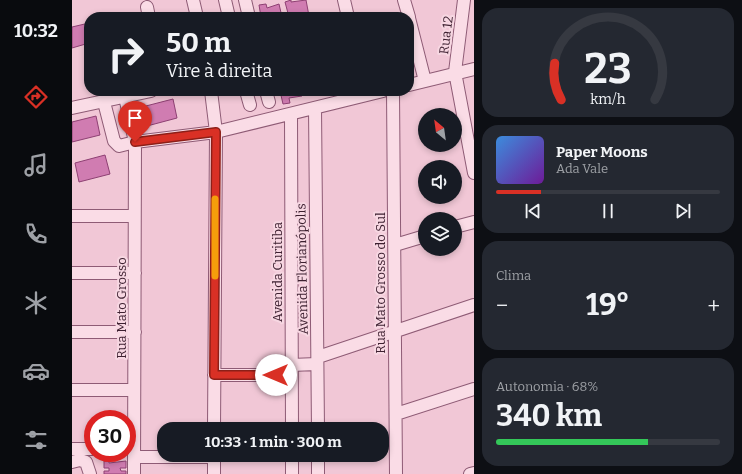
<!DOCTYPE html>
<html lang="pt">
<meta charset="utf-8">
<style>
:root{--surface:#171b24;--page:#242831;--text:#f1f3f6;--muted:#9ea1a6;--line:#363941;--accent:#d93025}
body{margin:0;font-family:Bitter,serif;background:var(--page);color:var(--text);height:100vh;display:flex;flex-direction:column;font-size:15px;white-space:nowrap}
*{box-sizing:border-box;margin:0}
p{font-size:13px;color:var(--muted)}
.icon{flex:none;width:22px;height:22px;fill:none;stroke:currentColor;stroke-width:2;stroke-linecap:round;stroke-linejoin:round}
.map{position:relative;flex:1;overflow:hidden}
.panel{display:flex;flex-direction:column;gap:8px;padding:8px;background:#0d0f14;width:268px}
.panel>*{flex:none}
.guide{position:absolute;left:12px;top:12px;width:330px;height:84px;border-radius:16px;box-shadow:0 2px 6px #0003;background:#171b24;color:var(--text);overflow:hidden}
.needle{width:26px;rotate:331deg}
.controls{position:absolute;left:346px;top:108px;display:grid;gap:8px}
.controls a{display:grid;place-items:center;width:44px;height:44px;border-radius:50%;background:var(--surface);box-shadow:0 2px 6px #0003;font-size:20px}
.speed{position:absolute;left:12px;top:410px;display:flex;gap:8px;font-size:20px;font-weight:700;text-align:center}
.speed>*{display:grid;place-content:center;width:52px;height:52px;border-radius:50%;background:var(--surface);box-shadow:0 2px 6px #0003;line-height:1}
.speed .limit{border:6px solid #d22;background:#fff;color:#111}
.pin{position:absolute;display:grid;place-items:center;width:34px;height:34px;color:#fff;margin:-41px -17px;border-radius:50% 50% 50% 0;rotate:-45deg;box-shadow:0 0 4px #0007}
.pin .icon{rotate:45deg}
.me{position:absolute;width:44px;margin:-22px;rotate:270deg;stroke-linejoin:round;filter:drop-shadow(0 0 3px #0008)}
.turn{display:flex;align-items:center;gap:14px;height:84px;padding:0 16px;font-size:18px}
.turn .icon{width:52px;height:52px;stroke-width:2.5}
.turn b{display:block;font-size:28px;line-height:34px}
.big{font-size:30px;font-weight:700;line-height:1.1}
.panel .tile{flex:1;display:flex;flex-direction:column;justify-content:center;gap:6px;min-width:0;padding:0 14px;border-radius:16px;background:var(--page)}
.panel .dial{align-items:center;gap:0}
.dial svg{height:104px;overflow:visible;fill:none;stroke:var(--line);stroke-width:7;stroke-linecap:round;text-anchor:middle}
.dial text{fill:var(--text);stroke:none}
.song{display:flex;align-items:center;gap:12px}
.cover{width:48px;height:48px;border-radius:6px;background:linear-gradient(135deg,hsl(210 70% 55%),hsl(280 70% 35%))}
.played{height:4px;border-radius:2px;background:linear-gradient(90deg,var(--accent) 20%,var(--line) 20%)}
.keys{display:flex;justify-content:space-around;direction:ltr}
.heat{display:flex;justify-content:space-between;align-items:center;font-size:22px;direction:ltr}
.charge{height:6px;border-radius:3px;background:linear-gradient(90deg,#34c759 68%,var(--line) 0)}
.trip{position:absolute;left:85px;top:422px;width:232px;height:40px;border-radius:16px;background:var(--surface);box-shadow:0 2px 6px #0003;font-weight:700;line-height:40px;text-align:center}
main{display:flex;flex:1;min-height:0}
.tabs{display:flex;flex-direction:column;width:72px;justify-content:space-around;align-items:center;background:#090b0e;color:var(--muted)}
.tabs .icon{width:28px;height:28px}
.tabs .selected{color:var(--accent)}
.tabs b{font-size:18px;color:var(--text)}
.map>svg:first-child{display:block}
.building{fill:#d07cb1;stroke:#8e4073}
.lines{fill:none;stroke-linecap:round;stroke-linejoin:round}
.minor-casing{stroke:#8e5b75;stroke-width:14}
.minor{stroke:#fadce6;stroke-width:12}
.route-casing{stroke:#8d1f18;stroke-width:10}
.route{stroke:#d93025;stroke-width:7}
.slow{stroke:#f59e0b;stroke-width:7}
.labels{text-anchor:middle;dominant-baseline:central;stroke-width:4;stroke-linejoin:round;paint-order:stroke}
.street-label{font-size:13px;fill:#3d2030;stroke:#f7d7e2}
</style>
<main>
<nav class="tabs">
<b>10:32</b>
<svg class="icon selected" aria-label="directions" viewBox="0 0 24 24"><path d="M12 3l9 9-9 9-9-9zM9 14v-3h6M13 9l2 2-2 2"/></svg>
<svg class="icon" aria-label="music" viewBox="0 0 24 24"><path d="M9 18V5l10-2v13"/><circle cx="6" cy="18" r="3"/><circle cx="16" cy="16" r="3"/></svg>
<svg class="icon" aria-label="phone" viewBox="0 0 24 24"><path d="M5 4h4l2 5-3 2q2 4 5 5l2-3 5 2v4C11 20 4 13 5 4z"/></svg>
<svg class="icon" aria-label="climate" viewBox="0 0 24 24"><path d="M12 3v18M4 7l16 10M4 17L20 7"/></svg>
<svg class="icon" aria-label="car" viewBox="0 0 24 24"><path d="M5 17H2v-5l4-1 3-4h7l3 4 3 1v5h-3M9 17h6M6 11h13"/><circle cx="7" cy="17" r="2"/><circle cx="17" cy="17" r="2"/></svg>
<svg class="icon" aria-label="filters" viewBox="0 0 24 24"><path d="M4 7h16M4 17h16"/><circle cx="9" cy="7" r="2"/><circle cx="15" cy="17" r="2"/></svg>
</nav>
<div class="map">
<svg width="402" height="474" viewBox="0 0 402 474">
<rect width="100%" height="100%" fill="#f1c7d6"/>
<path class="building" d="M219,0v2l15,-2 3,16 -7,1 -1,-4 -12,4 -4,-15z
M194,4l1,4 12,-4 3,13h-21l-2,-12z
M60,13l1,4h-19z
M17,23v20l-17,5v-21z
M208,91h21l1,5 -13,2 1,5 -7,1z
M248,91h8l1,2 -8,2z
M101,99l4,19 -30,8 -5,-19z
M24,116l4,19 -28,7v-20z
M33,155l5,19 -31,8 -4,-19z
M32,461h5v2l17,-2v7h-6l1,3h5v3h-22v-3h5v-3h-5z"/>
<g class="lines">
<g class="minor-casing">
<path id="minor" d="M121,0l4,17
M153,0l4,17
M173,0l4,17
M272,0l4,17
M332,0l5,17
M392,0l-9,72 19,101
M75,7l2,10
M337,18l16,63
M337,85l65,-16
M139,91l5,41 -2,297
M174,91l4,14
M194,91l3,11
M321,91l3,383
M53,97l10,45 -1,332
M32,102l10,39 5,5 16,-4 81,-10 167,-41
M0,108l79,-17
M243,108l3,321
M219,114l1,315
M0,216h62
M383,227l19,-5
M323,245l30,-9
M0,273h63
M0,332h63
M246,357l156,-52
M219,365l26,-1
M142,375h77
M0,390h62
M324,414l78,-25
M0,449h21
M142,455v19
M220,455v19
M246,455v19
M62,457h80
M0,462l8,-2 6,2 4,12
M398,474l4,-1"/>
</g>
<use href="#minor" class="minor"/>
</g>
<g class="lines">
<g class="route-casing">
<path id="route" d="M63,142l81,-10 -2,243h62"/>
</g>
<use href="#route" class="route"/>
<path class="slow" d="M143,276v-77"/>
</g>
<g class="labels">
<g class="street-label">
<text transform="translate(374 35) rotate(-83)">Rua 12</text>
<text transform="translate(230 269) rotate(-91)">Avenida Florianópolis</text>
<text transform="translate(205 272) rotate(-90)">Avenida Curitiba</text>
<text transform="translate(308 283) rotate(-90)">Rua Mato Grosso do Sul</text>
<text transform="translate(49 308) rotate(-90)">Rua Mato Grosso</text>
</g>
</g>
</svg>
<div class="controls">
<a><svg class="needle" viewBox="-14 -14 28 28"><path d="M0-13l5 13h-10z" fill="#e53935"/><path d="M0 13l5-13h-10z" fill="#9ea1a6"/></svg></a>
<a><svg class="icon" aria-label="sound" viewBox="0 0 24 24"><path d="M4 9h4l5-4v14l-5-4H4zM17 9q2 3 0 6"/></svg></a>
<a><svg class="icon" aria-label="layers" viewBox="0 0 24 24"><path d="M12 4l9 5-9 5-9-5zM3 14l9 5 9-5"/></svg></a>
</div>
<div class="speed"><div class="limit">30</div></div>
<div class="pin" style="left:63px;top:142px;background:#d93025"><svg class="icon" aria-label="arrive" viewBox="0 0 24 24"><path d="M6 21V4h12l-3 4 3 4H6"/></svg></div>
<svg class="me" style="left:204px;top:375px" viewBox="-20 -20 40 40"><circle r="19" fill="#fff"/><path d="M0-13L10 11 0 6-10 11z" fill="#d93025"/></svg>
<div class="trip">10:33 · 1 min · 300 m</div>
<div class="guide">
<div class="turn"><svg class="icon" aria-label="right" viewBox="0 0 24 24"><path d="M7 20v-9h11M14 6l5 5-5 5"/></svg><div><b>50 m</b>Vire à direita</div></div>
</div>
</div>
<section class="panel">
<div class="tile dial"><svg viewBox="0 0 100 80">
<path d="M14 69A42 42 0 1 1 86 69"/>
<path d="M14 69A42 42 0 0 1 9 41" stroke="#d93025"/>
<text x="50" y="56" font-size="32" font-weight="700">23</text>
<text x="50" y="72" font-size="11">km/h</text>
</svg></div>
<div class="tile">
<div class="song"><i class="cover"></i><div><b>Paper Moons</b><p>Ada Vale</p></div></div>
<div class="played"></div>
<div class="keys"><svg class="icon" aria-label="previous" viewBox="0 0 24 24"><path d="M18 5L8 12l10 7zM5 5v14"/></svg><svg class="icon" aria-label="pause" viewBox="0 0 24 24"><path d="M8 5v14M16 5v14"/></svg><svg class="icon" aria-label="next" viewBox="0 0 24 24"><path d="M6 5l10 7-10 7zM19 5v14"/></svg></div>
</div>
<div class="tile"><p>Clima</p>
<div class="heat"><a>−</a><b class="big">19°</b><a>+</a></div>
</div>
<div class="tile"><p>Autonomia · 68%</p><b class="big">340 km</b><div class="charge"></div></div>
</section>
</main>
